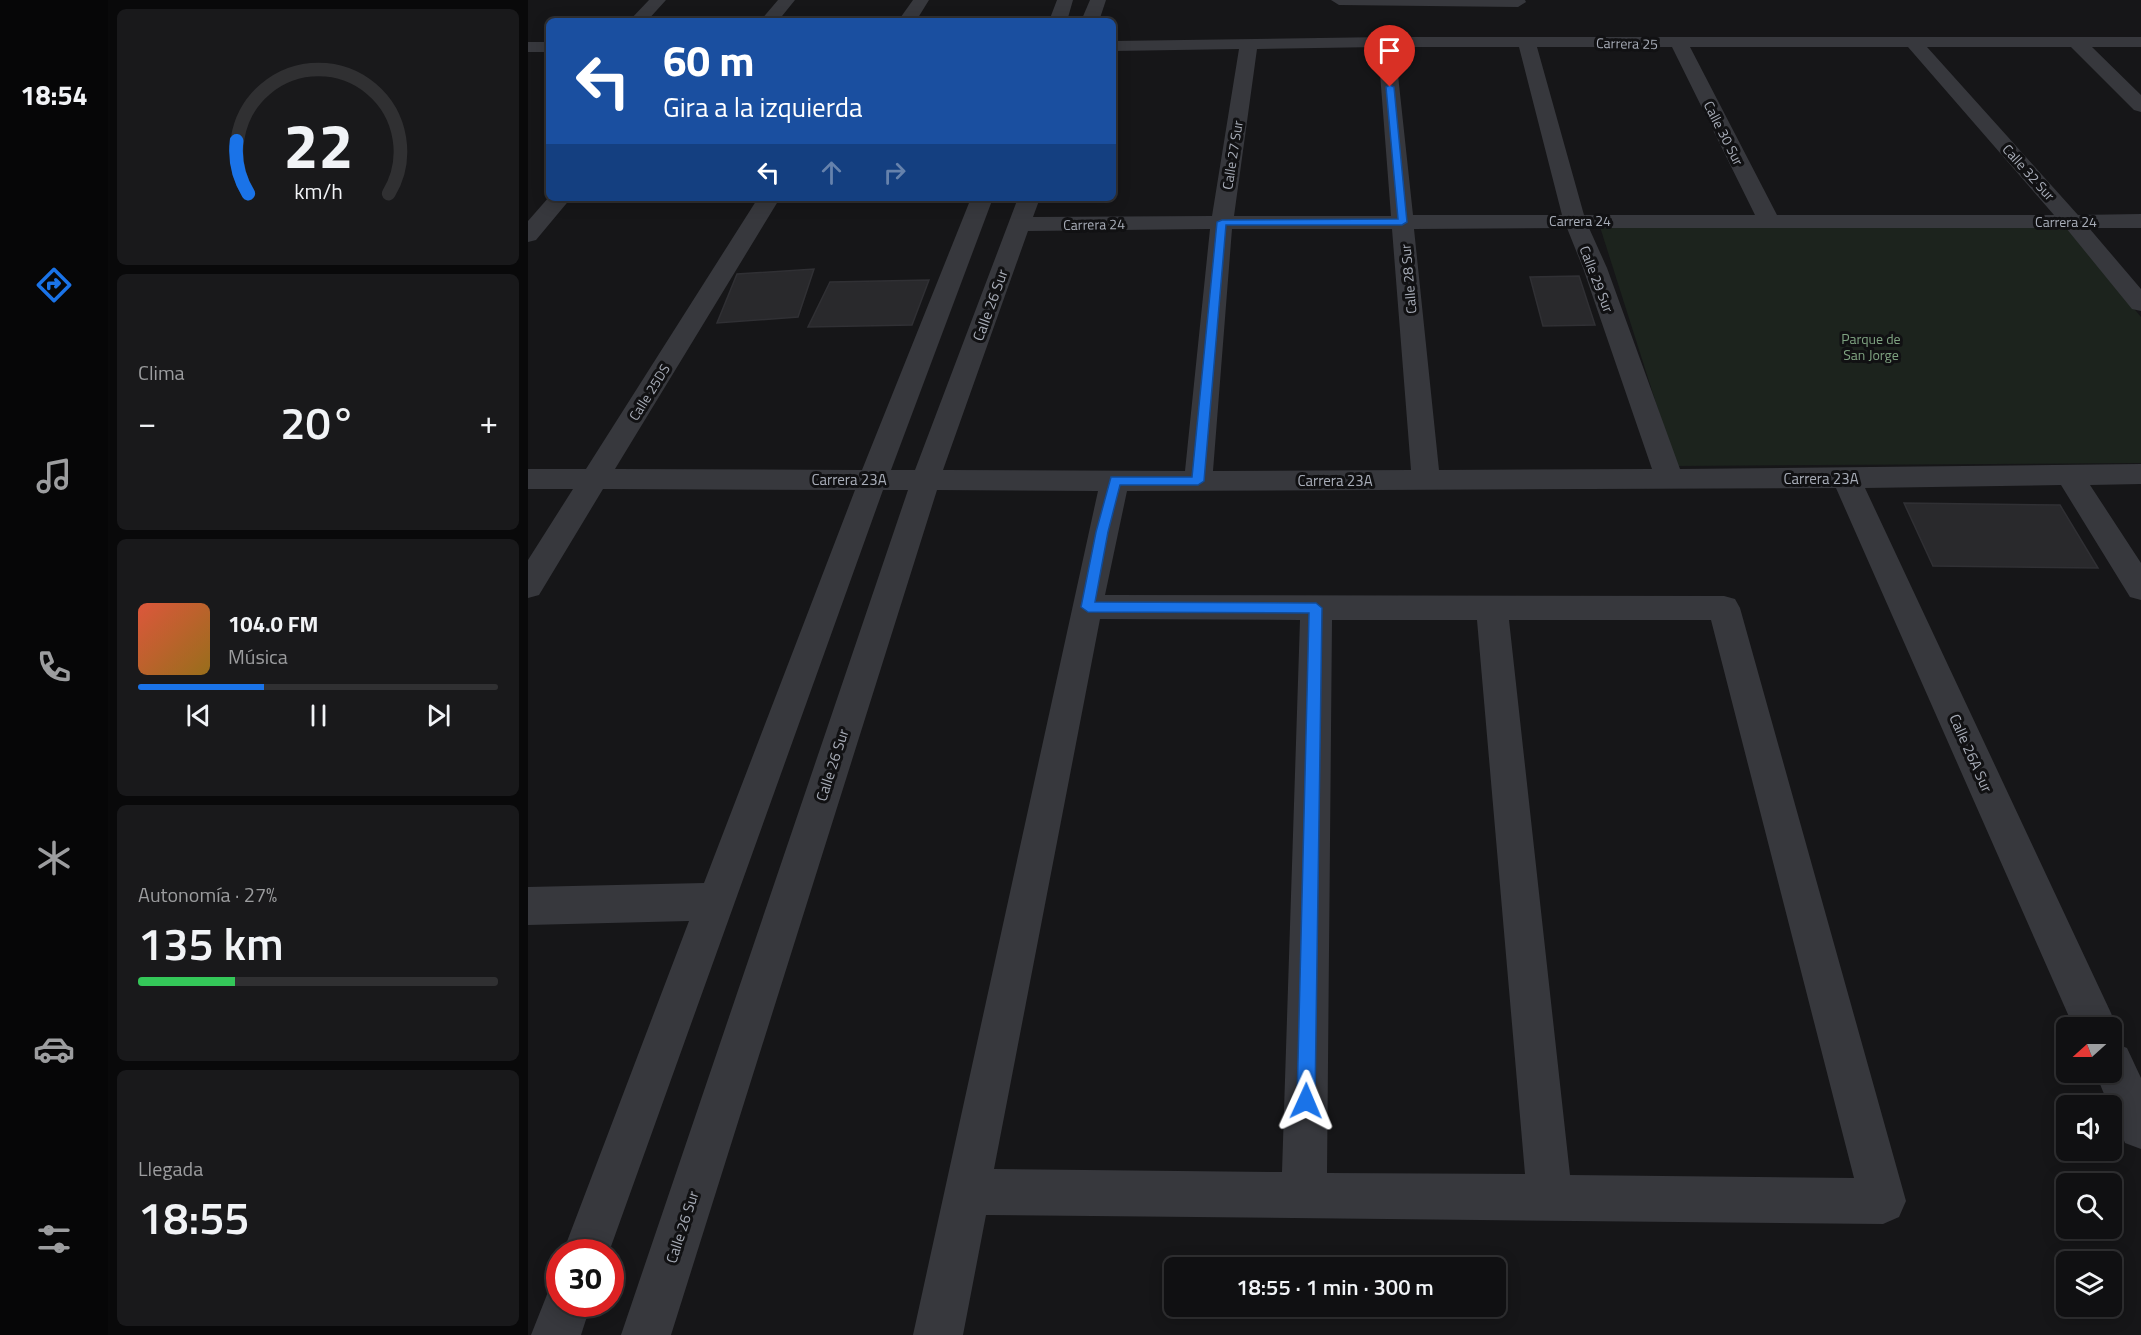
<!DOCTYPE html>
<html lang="es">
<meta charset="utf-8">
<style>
:root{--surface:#101012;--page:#19191b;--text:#f1f3f6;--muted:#9c9d9f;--line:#303032;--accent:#1a73e8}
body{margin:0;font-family:"Titillium Web",sans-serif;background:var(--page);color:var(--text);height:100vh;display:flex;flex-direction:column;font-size:22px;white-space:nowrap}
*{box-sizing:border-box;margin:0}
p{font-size:20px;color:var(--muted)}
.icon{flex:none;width:33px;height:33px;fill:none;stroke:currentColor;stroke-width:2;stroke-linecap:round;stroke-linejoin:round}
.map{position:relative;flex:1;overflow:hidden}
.panel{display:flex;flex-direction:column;gap:9px;padding:9px;background:#09090a;width:420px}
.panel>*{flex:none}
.guide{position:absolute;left:18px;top:18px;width:570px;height:183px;border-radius:9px;box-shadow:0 3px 15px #0003,0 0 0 2px var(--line);background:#1a4fa0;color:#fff;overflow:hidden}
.needle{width:39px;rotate:249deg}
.tools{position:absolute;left:1528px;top:1017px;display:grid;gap:12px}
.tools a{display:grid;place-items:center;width:66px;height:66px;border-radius:9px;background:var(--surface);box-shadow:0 3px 15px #0003,0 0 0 2px var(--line);font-size:30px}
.speed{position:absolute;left:18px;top:1239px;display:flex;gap:12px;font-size:30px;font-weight:700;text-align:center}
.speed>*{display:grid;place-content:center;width:78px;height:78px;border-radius:50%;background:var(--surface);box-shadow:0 3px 15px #0003,0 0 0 2px var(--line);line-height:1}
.speed .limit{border:9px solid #d22;background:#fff;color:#111}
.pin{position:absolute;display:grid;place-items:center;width:51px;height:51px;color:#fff;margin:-62px -26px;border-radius:50% 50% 50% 0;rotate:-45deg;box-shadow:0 0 6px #0007}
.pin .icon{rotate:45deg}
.me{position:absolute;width:66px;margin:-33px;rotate:1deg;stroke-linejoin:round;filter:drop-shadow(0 0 4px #0008)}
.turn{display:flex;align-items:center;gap:21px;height:126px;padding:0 18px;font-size:27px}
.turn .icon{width:78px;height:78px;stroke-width:2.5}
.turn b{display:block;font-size:42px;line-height:51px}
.lanes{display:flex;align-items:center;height:57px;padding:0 18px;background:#0003;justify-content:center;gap:30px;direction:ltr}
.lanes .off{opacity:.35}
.big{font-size:45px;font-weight:600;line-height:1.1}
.panel .tile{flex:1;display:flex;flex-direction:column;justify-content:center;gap:9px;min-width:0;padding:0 21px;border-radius:9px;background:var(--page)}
.panel .dial{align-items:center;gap:0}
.dial svg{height:156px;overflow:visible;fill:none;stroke:var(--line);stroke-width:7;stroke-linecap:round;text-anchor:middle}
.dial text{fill:var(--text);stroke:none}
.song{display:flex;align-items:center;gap:18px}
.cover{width:72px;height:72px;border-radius:9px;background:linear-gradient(135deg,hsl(10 70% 55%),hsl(40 70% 35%))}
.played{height:6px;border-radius:3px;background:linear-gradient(90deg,var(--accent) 35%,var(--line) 35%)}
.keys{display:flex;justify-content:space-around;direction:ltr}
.heat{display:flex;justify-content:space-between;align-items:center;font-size:33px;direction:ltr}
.charge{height:9px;border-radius:4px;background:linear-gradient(90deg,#34c759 27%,var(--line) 0)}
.trip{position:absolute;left:636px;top:1257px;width:342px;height:60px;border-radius:9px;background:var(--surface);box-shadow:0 3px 15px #0003,0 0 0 2px var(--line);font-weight:600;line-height:60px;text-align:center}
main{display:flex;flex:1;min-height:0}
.dock{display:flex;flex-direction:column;width:108px;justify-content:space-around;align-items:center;background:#060607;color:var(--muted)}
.dock .icon{width:42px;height:42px}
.dock .active{color:var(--accent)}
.dock b{font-size:27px;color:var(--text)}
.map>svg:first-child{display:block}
.green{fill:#1c231d}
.building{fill:#29292c;stroke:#303034;stroke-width:1.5}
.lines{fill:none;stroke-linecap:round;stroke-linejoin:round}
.minor{fill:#37383d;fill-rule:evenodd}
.route{fill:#1a73e8;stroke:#114b97;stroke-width:1.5}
.labels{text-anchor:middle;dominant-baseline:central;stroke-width:6;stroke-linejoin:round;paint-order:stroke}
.far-street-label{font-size:14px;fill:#a8adb8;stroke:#111113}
.far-park-label{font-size:14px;fill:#7fa381;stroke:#111113}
.street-label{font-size:15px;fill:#a8adb8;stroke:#111113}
</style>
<main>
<nav class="dock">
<b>18:54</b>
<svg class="icon active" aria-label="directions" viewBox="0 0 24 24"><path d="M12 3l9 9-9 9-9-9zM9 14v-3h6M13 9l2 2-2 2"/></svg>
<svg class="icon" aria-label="music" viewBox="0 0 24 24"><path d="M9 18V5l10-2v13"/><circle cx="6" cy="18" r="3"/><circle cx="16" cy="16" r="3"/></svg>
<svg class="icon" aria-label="phone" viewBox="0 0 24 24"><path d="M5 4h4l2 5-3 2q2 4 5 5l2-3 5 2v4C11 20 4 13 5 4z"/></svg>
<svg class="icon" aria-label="climate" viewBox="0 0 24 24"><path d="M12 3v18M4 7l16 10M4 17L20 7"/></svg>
<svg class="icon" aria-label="car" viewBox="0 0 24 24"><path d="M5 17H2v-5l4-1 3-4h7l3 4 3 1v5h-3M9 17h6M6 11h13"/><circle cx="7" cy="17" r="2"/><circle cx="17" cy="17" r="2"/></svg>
<svg class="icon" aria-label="filters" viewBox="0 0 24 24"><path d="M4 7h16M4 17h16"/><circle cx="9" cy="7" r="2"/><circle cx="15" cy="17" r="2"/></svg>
</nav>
<section class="panel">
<div class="tile dial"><svg viewBox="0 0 100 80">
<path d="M14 69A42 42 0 1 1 86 69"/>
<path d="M14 69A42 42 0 0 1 8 42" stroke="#1a73e8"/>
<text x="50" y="56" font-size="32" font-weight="700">22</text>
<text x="50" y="72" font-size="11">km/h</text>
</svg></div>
<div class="tile"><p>Clima</p>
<div class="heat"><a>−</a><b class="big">20°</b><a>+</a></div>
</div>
<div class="tile">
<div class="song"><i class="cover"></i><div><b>104.0 FM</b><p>Música</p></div></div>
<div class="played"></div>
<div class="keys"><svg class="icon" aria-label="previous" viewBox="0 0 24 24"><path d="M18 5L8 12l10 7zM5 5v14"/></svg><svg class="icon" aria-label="pause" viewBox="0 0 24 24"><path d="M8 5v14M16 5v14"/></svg><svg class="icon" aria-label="next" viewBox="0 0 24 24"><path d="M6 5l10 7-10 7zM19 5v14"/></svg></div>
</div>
<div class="tile"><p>Autonomía · 27%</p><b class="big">135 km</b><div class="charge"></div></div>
<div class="tile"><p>Llegada</p><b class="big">18:55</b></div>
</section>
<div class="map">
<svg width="1613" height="1335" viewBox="0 0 1613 1335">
<rect width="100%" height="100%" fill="#161618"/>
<path class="green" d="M1072,227l467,1 74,89v146l-465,3z"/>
<path class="building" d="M286,269l-16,48 -81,6 20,-49z
M1051,276l16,49 -52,1 -13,-49z
M401,280l-17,45 -104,2 22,-45z
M1376,503l156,2 38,63 -165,-2z"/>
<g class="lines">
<path class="minor" d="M121,0h17l-19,21h-18z
M250,0h17l-17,21h-18z
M385,0h16l-13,21h-18z
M529,0h16l-6,21h-18z
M562,0h16l-7,21h-18z
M803,0h194l1,2 -8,5 -179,-2z
M858,37h755v10h-49l49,48v17l-7,-2 -63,-63h-144l151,168 63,-1v14h-52l52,61v22l-9,-2 -66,-81h-477l18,40 73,201 461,-5v20l-51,1 51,78v37l-11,-3 -69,-112 -196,3 246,525 6,15 -5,12v-12h-38l-238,-540 -709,3 -22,104 619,1 11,3 5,9 166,593 -7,16 -16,7 -897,-9 -23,120h-50l185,-844 -161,-1 -266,845h-50l287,-845h-25l-274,762h-46l126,-331 -161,4v-38l176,-4 151,-393 -252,-1 -64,106 -11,3v-38l45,-71h-45v-20h58l172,-271h22l-165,271 247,1 109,-272h22l-102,272h24l103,-272h22l-7,19 179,-1 27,-167 -126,2v-10zM850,47l13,169h-157l23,-167zM867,47h124l43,168h-149zM1009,47h135l83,168h-171zM1162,47h218l146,168h-277zM1039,228l16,40 69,201 -213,1 -25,-241zM682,229l-25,242 -242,-1 85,-239zM704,229h160l19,241 -198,1zM572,619l200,1 -18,552 -288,-3zM804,620h145l48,554 -198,-1zM981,620h202l143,558 -284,-3z
M0,42h21v10h-21z
M21,197l22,1 -35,42 -8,2v-21z
M1584,1042l15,6 14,30v71l-16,-6 -13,-31v-6h-3l-14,-34h17z
M32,1283v21h31l-10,31h-50l19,-48z"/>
</g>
<path class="route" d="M862,85l4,2 13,135 -5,3h-176l-22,256 -6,4h-78l-12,47 -13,70 221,1 6,5 -7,493 -2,7 -7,2 -6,-2 -3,-7 12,-488 -221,-1 -7,-5 15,-75 15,-55h81l25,-255 5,-2 176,-1 -12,-132z"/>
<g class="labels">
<g class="far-street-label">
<text transform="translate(1099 43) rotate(1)">Carrera 25</text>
<text transform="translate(1196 133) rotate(63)">Calle 30 Sur</text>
<text transform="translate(704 155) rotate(-81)">Calle 27 Sur</text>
<text transform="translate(1501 172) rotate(48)">Calle 32 Sur</text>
<text x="1052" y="220">Carrera 24</text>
<text x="1538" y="221">Carrera 24</text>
<text transform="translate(566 224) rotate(-1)">Carrera 24</text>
<text transform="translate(880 279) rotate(-95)">Calle 28 Sur</text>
<text transform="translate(1069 279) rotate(69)">Calle 29 Sur</text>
<text transform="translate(121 392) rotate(-58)">Calle 25DS</text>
</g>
<g class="far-park-label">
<text x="1343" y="338">Parque de<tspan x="1343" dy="16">San Jorge</tspan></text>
</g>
<g class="street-label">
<text transform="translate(462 305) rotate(-70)">Calle 26 Sur</text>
<text x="1293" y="478">Carrera 23A</text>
<text x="321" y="479">Carrera 23A</text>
<text x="807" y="480">Carrera 23A</text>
<text transform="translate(1443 753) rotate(66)">Calle 26A Sur</text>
<text transform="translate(304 765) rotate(-72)">Calle 26 Sur</text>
<text transform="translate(154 1227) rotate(-72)">Calle 26 Sur</text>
</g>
</g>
</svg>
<div class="tools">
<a><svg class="needle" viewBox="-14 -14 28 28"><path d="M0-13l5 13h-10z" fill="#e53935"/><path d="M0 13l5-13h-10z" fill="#9c9d9f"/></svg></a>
<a><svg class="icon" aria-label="sound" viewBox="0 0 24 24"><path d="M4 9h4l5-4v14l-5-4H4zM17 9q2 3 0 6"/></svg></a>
<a><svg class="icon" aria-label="search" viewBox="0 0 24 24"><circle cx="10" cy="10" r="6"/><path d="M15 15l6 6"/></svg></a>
<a><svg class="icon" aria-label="layers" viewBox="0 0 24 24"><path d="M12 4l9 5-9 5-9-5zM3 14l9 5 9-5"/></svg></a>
</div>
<div class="speed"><div class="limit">30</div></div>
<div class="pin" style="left:862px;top:87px;background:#d93025"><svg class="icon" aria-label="arrive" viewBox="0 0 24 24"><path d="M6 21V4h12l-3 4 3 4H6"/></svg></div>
<svg class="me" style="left:778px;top:1101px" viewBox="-20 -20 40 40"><path d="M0-17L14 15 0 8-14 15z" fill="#1a73e8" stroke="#fff" stroke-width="4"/></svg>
<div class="trip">18:55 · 1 min · 300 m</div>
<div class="guide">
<div class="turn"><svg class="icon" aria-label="left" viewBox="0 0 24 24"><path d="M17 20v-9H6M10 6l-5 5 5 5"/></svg><div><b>60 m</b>Gira a la izquierda</div></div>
<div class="lanes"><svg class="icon" aria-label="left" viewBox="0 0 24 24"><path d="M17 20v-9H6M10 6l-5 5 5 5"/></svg><svg class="icon off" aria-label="ahead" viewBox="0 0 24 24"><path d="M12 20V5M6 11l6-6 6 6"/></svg><svg class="icon off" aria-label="right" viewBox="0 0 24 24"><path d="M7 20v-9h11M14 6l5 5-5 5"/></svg></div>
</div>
</div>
</main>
